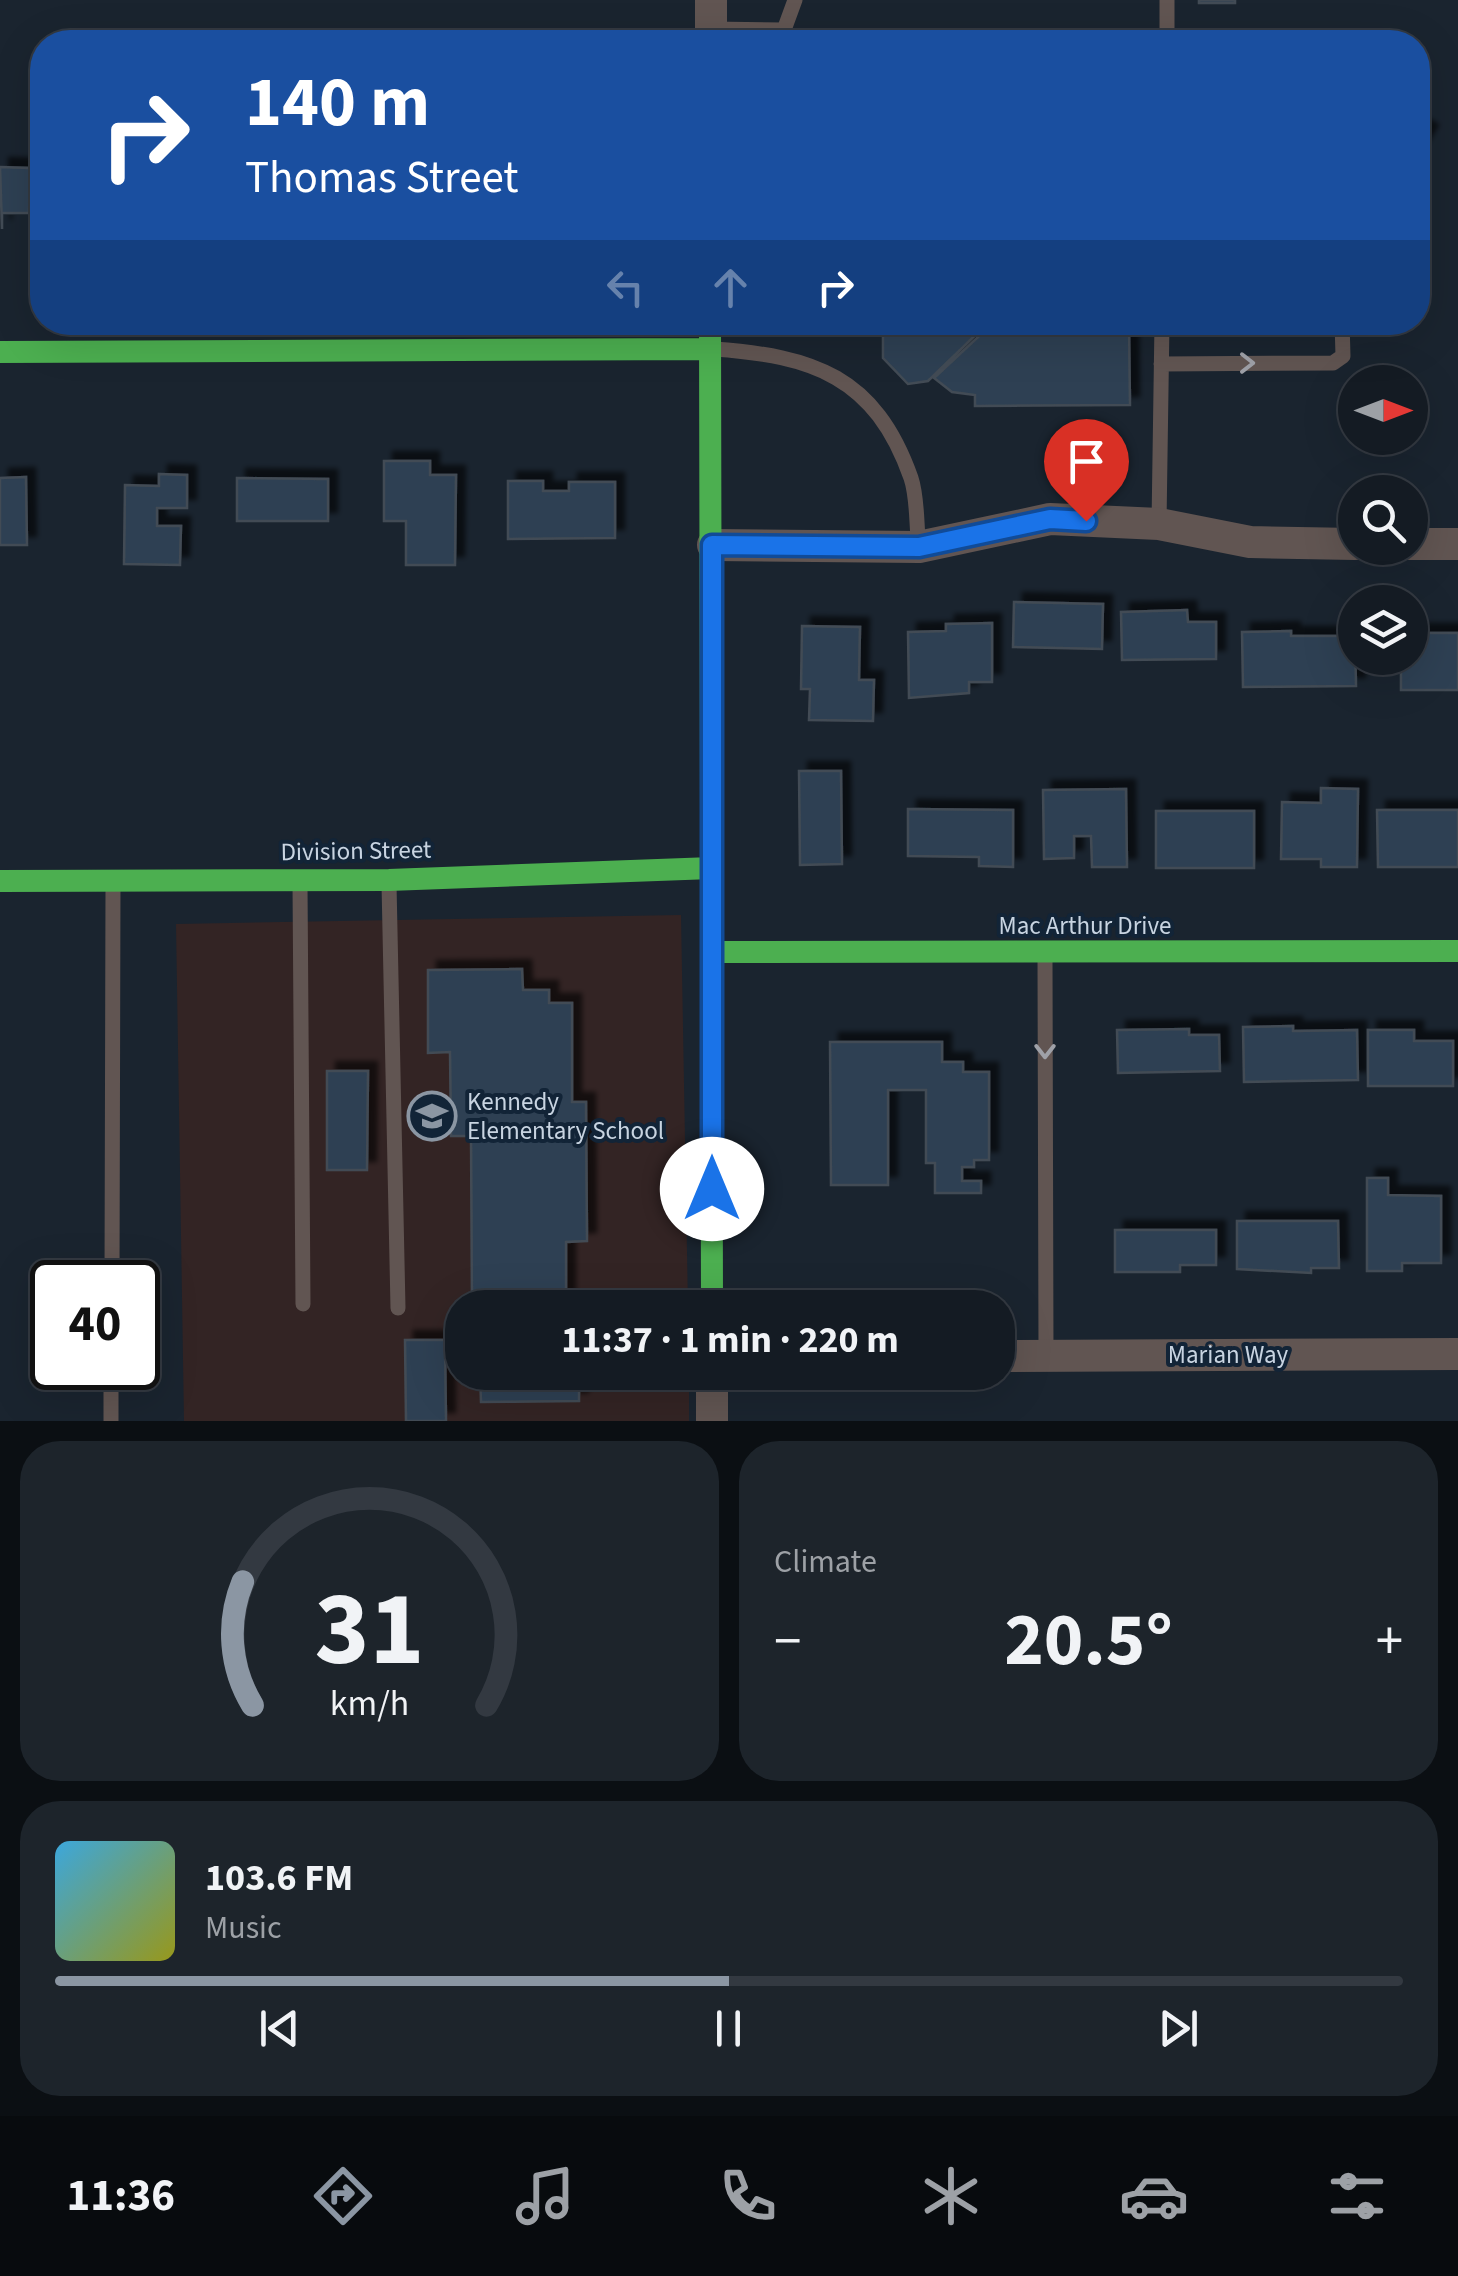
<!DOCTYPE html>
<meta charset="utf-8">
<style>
:root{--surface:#141b23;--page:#1d242b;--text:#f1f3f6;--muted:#9da1a6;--line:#333941;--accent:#8b96a3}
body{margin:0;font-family:"Source Sans 3",sans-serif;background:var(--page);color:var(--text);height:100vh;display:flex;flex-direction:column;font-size:38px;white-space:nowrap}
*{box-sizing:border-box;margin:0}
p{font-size:32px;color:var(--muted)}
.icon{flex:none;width:55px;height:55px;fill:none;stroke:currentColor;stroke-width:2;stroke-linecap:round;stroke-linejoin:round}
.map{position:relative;height:1421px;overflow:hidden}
.side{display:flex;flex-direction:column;gap:20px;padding:20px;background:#0b0f13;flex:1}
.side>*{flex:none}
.banner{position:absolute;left:30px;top:30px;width:1400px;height:305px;border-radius:40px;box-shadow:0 10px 40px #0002,0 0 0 2px var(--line);background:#1a4fa0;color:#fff;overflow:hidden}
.needle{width:65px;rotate:90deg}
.buttons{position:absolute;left:1338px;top:365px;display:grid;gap:20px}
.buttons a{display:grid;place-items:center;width:90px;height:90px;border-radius:50%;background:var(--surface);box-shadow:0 10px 40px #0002,0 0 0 2px var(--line);font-size:50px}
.speed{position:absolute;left:30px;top:1260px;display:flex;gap:20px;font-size:50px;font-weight:700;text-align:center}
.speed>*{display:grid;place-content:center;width:130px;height:130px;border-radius:50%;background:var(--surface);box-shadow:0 10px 40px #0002,0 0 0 2px var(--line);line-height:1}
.speed .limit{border:5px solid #111;border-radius:15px;background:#fff;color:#111}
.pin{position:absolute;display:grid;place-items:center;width:85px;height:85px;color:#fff;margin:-102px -42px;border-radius:50% 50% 50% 0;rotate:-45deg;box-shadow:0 0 10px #0007}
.pin .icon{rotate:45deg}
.me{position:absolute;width:110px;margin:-55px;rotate:0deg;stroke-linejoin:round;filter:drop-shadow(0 0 8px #0008)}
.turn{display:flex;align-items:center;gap:35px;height:210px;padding:0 50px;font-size:45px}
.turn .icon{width:130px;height:130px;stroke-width:2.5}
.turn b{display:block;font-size:70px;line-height:85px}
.lanes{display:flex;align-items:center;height:95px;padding:0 50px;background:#0003;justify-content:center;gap:50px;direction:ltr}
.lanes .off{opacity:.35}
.big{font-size:75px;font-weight:700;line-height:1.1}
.side .widget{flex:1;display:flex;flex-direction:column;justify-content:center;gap:15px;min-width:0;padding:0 35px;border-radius:40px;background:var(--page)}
.side .dial{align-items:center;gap:0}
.dial svg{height:260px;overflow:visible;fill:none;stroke:var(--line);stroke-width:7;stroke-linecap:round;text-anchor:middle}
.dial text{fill:var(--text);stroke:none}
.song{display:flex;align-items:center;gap:30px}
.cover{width:120px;height:120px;border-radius:15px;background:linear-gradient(135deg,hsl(200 70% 55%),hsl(60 70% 35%))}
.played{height:10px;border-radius:5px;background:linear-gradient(90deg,var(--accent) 50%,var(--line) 50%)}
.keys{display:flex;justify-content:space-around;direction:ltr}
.heat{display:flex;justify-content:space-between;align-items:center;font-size:55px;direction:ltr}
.side .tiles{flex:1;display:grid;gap:20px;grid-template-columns:1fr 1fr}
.widget:last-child{grid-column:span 2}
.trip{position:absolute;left:445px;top:1290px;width:570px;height:100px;border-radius:40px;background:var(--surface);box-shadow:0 10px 40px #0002,0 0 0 2px var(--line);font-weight:700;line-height:100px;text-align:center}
.tab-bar{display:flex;height:160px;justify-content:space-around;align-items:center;background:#080b0e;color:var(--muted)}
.tab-bar .icon{width:70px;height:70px}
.tab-bar .current{color:var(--accent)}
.tab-bar b{font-size:45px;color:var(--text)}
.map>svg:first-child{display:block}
.education{fill:#332424}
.building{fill:#2e4152;stroke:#434b54;stroke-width:2.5;filter:url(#shadow)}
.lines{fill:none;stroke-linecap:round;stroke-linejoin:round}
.lane{stroke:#615552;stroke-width:15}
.street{stroke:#615552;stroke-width:32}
.fast{stroke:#4caf50;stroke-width:22}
.oneway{stroke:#9fa1a8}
.route-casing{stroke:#114b97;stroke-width:25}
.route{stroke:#1a73e8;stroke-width:18}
.labels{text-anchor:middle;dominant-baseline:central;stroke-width:8;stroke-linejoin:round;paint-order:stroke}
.street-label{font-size:25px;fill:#c8d4e1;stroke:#122437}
.poi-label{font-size:25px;fill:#c8d4e1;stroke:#122437;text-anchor:start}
</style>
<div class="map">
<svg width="1458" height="1421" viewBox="0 0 1458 1421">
<defs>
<filter id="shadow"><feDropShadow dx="9" dy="-9" stdDeviation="2.5" flood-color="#0009"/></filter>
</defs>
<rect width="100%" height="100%" fill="#1a242f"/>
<path class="education" d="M681,915l7,392 -226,1v64l227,1v48h-505l-8,-497z"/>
<path class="building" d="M1199,0h36v3h-36z
M1418,127l11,7 -11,18z
M0,167l30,1 -1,45h-27v16z
M885,322h104l-61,59 -20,3 -25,-26v-26l5,-6z
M992,324h137l1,81 -155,1v-11l-23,-3 -18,-14z
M384,461h46v14h26l-1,90h-49v-44h-22z
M159,474l28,1v33h-30v18h24l-1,39 -56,-1 1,-79 34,1z
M26,477l1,68h-27v-67z
M237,478l91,1v42h-91z
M508,481h35v10h26v-9h46v56l-107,1z
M1014,602l89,2 -1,45 -89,-2z
M1187,610l1,12h28v37l-94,1 -1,-48z
M992,623v59h-23v11l-60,5 -1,-66 38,-1v-7z
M802,626l58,1 -1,53h15l-1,41 -64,-1 1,-31h-9z
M1291,631v5h64l1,50 -113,1 -1,-55z
M1410,633h48v57h-57v-32h9z
M799,771h42l1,93 -42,1z
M1321,788l37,1 -1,78h-36v-8h-40l1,-57 39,1z
M1126,789l1,78h-35l-1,-31h-17v22l-30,1 -1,-69z
M908,809l105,1v57l-34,-1v-9l-71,-1z
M1377,810h81v57h-80z
M1156,811h98v57h-98z
M522,969l1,21h26v13h23v99h14l1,139 -21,1v66h-94l-1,-172h-20l-1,-84 -22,1v-83z
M1293,1026v5l64,-1 1,50 -114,2 -1,-55z
M1189,1029v6h30l1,36 -102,2 -1,-43z
M1368,1030h46v11h39v45h-85z
M830,1042h112v20h21v10h26v88h-15v7h-12v14h19v12h-46v-30h-9v-73h-38v95h-57z
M327,1071h41l-1,99h-40z
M1367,1178h21v17l53,1v67h-39v8h-35z
M1237,1221h101l1,47h-28v5l-74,-4z
M1115,1230h101v35h-36v7h-65z
M405,1340h40l1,81h-40z
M480,1372h99v29l-98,1z"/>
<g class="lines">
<path class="lane" d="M711,29l73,1 11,-30
M1167,42v-42
M714,349c99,7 161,27 197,129 7,21 5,48 8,69
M1161,364l172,-1 10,-7 -1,-34
M1159,524l3,-202
M300,884l3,420
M389,884l9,424
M1045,958l1,398
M112,1282l1,-398
M111,1421v-53"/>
<path class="street" d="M711,42v-42
M1410,544h48
M713,545l206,2 131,-28 109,5 91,18 105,2
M998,1356l460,-2
M712,1372v49"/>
<path class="fast" d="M710,322l2,986
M0,352l710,-3
M0,881l389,-1 323,-12
M713,952l745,-1"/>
</g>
<defs><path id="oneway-chevron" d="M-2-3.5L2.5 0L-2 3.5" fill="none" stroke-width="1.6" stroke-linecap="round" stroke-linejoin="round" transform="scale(2.5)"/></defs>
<g class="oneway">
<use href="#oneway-chevron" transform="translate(1247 363)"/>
<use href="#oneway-chevron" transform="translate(1045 1051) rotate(90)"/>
</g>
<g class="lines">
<g class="route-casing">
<path id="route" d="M712,1189v-644l207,2 131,-28 36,2"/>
</g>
<use href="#route" class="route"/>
</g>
<defs>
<g id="school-ring" transform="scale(2.5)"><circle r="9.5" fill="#122437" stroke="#8b96a3" stroke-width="1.5"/><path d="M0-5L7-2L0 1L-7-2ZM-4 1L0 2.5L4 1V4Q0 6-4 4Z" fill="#8b96a3"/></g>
</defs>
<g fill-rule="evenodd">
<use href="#school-ring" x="432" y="1116"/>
</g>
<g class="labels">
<g class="street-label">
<text transform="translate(356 851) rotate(-1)">Division Street</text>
<text x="1085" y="926">Mac Arthur Drive</text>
<text x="1228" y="1355">Marian Way</text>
</g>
<g class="poi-label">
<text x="467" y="1102">Kennedy<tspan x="467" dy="29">Elementary School</tspan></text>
</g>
</g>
</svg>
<div class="buttons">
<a><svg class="needle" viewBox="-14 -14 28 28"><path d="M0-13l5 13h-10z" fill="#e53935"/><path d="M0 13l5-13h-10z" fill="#9da1a6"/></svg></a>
<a><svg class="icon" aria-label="search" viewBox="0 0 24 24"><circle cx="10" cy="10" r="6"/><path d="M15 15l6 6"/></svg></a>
<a><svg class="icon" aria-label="layers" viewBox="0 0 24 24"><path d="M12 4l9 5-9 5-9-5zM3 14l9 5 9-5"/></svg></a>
</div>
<div class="speed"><div class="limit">40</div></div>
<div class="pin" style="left:1086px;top:521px;background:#d93025"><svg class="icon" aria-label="arrive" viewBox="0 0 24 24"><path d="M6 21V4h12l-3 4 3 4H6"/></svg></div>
<svg class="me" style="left:712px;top:1189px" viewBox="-20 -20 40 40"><circle r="19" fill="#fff"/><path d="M0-13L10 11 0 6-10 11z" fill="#1a73e8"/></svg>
<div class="trip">11:37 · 1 min · 220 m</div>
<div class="banner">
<div class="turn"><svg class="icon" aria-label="right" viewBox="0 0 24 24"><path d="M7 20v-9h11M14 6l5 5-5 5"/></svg><div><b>140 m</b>Thomas Street</div></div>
<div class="lanes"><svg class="icon off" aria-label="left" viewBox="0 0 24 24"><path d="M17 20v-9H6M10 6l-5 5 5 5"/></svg><svg class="icon off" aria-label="ahead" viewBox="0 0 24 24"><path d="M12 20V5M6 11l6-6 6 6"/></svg><svg class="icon" aria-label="right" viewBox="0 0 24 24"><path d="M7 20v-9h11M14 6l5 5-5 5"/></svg></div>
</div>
</div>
<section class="side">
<div class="tiles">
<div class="widget dial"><svg viewBox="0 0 100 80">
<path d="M14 69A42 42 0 1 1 86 69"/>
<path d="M14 69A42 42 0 0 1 11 31" stroke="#8b96a3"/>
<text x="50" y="56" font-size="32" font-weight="700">31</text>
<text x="50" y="72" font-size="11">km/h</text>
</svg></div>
<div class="widget"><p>Climate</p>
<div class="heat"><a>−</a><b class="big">20.5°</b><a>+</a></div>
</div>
<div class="widget">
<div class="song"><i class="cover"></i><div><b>103.6 FM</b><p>Music</p></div></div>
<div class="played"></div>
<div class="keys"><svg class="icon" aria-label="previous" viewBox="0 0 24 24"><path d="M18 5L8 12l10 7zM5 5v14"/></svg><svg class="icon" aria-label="pause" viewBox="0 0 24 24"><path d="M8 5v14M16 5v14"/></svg><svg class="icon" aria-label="next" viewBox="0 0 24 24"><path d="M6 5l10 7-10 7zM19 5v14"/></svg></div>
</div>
</div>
</section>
<nav class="tab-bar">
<b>11:36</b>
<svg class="icon current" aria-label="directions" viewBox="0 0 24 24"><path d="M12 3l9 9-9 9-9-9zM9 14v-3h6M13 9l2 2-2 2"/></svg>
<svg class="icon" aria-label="music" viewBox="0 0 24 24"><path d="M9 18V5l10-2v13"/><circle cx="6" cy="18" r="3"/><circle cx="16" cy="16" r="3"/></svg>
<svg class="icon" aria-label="phone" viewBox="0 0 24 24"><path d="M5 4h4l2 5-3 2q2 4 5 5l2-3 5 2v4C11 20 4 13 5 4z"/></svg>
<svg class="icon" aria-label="climate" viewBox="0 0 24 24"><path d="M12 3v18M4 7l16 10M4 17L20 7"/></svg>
<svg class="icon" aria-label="car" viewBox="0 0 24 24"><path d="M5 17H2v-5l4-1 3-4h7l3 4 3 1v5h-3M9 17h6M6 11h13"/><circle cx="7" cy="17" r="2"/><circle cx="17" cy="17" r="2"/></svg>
<svg class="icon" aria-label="filters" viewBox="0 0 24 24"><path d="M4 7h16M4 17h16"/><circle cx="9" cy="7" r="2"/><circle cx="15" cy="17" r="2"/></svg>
</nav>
